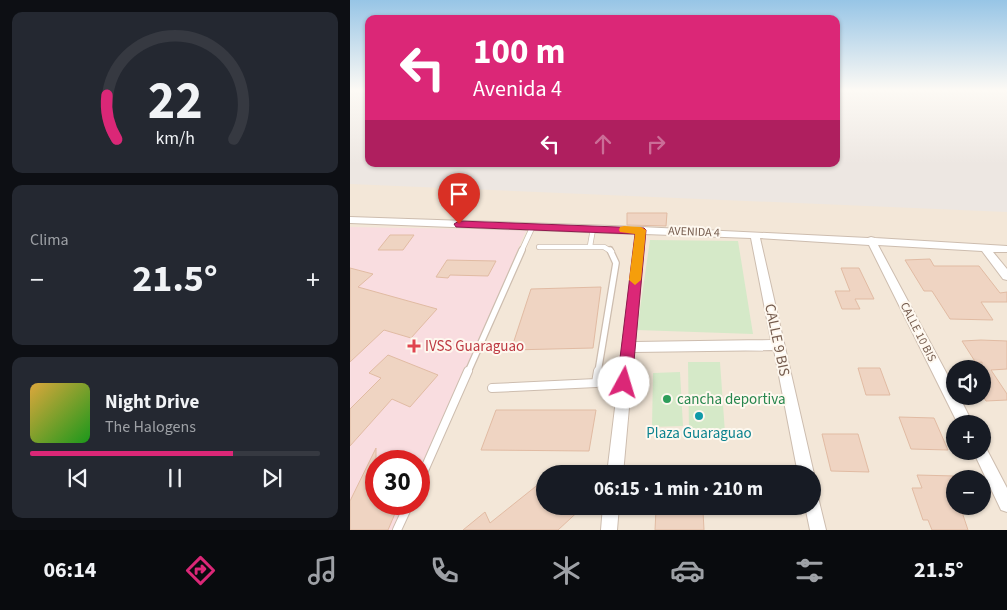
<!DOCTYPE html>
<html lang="es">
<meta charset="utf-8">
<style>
:root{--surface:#171b24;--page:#242831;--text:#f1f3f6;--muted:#9ea1a6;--line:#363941;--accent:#db2777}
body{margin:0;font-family:"Source Sans 3",sans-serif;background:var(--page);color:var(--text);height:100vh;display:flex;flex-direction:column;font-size:19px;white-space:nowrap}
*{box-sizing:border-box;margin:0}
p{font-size:16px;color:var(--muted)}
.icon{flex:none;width:28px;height:28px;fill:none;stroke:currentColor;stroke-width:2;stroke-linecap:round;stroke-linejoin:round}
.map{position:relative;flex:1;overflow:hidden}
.details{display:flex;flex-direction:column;gap:12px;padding:12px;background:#0d0f14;width:350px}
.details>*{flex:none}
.guide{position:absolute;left:15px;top:15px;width:475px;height:152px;border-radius:10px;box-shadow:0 1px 4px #0004;background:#db2777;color:#fff;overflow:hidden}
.controls{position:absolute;left:596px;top:360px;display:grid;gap:10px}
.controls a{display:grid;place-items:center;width:45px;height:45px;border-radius:50%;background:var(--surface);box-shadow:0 1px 4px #0004;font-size:25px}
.speed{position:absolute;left:15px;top:450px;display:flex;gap:10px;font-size:25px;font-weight:700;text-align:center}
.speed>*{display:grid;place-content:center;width:65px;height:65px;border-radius:50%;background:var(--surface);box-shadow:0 1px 4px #0004;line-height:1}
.speed .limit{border:8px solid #d22;background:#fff;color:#111}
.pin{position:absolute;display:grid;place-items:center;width:42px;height:42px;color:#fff;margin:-51px -21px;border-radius:50% 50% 50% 0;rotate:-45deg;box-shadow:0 0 5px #0007}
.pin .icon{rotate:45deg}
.me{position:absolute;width:55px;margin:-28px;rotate:6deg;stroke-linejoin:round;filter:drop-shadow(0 0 4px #0008)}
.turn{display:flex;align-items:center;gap:18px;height:105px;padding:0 25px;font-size:22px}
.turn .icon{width:65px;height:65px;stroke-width:2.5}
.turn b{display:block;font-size:35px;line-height:42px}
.lanes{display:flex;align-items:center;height:48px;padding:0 25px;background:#0003;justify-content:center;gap:25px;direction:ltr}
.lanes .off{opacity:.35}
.big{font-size:38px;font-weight:700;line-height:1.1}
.details .tile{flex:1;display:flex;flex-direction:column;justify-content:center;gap:8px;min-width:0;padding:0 18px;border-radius:10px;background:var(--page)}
.details .dial{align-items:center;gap:0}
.dial svg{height:130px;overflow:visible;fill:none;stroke:var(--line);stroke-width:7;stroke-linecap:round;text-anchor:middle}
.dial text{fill:var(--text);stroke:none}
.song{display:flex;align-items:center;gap:15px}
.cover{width:60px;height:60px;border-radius:8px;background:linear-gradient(135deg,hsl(40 70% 55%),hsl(120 70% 35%))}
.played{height:5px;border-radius:2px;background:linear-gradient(90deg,var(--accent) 70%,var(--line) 70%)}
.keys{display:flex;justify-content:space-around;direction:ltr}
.heat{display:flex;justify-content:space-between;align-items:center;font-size:28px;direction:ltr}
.trip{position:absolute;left:186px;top:465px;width:285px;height:50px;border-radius:25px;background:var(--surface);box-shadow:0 1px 4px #0004;font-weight:700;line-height:50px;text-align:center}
.dock{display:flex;height:80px;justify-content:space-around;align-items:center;background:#090b0e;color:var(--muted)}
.dock .icon{width:35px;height:35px}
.dock .on{color:var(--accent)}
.dock b{font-size:22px;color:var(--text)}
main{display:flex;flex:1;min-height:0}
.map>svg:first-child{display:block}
.residential{fill:#f3e7d8;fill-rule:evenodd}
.industrial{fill:#ede7e2}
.medical{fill:#f9dde0}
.green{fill:#d5e9c8}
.building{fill:#efd4c2;stroke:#e1bba3}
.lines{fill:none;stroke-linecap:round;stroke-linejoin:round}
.service-far2-casing{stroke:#cdbdaf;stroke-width:6}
.service-far1-casing{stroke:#cdbdaf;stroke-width:8}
.service-casing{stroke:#cdbdaf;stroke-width:10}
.minor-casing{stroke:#cdbdaf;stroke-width:2}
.service-far2{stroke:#fff;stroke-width:4.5}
.service-far1{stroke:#fff;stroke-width:5.5}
.service{stroke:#fff;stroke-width:8}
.minor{fill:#fff;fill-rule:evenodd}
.route{fill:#db2777;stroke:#8e194d}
.slow{fill:#f59e0b}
.health-dot{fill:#e0444e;stroke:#fef8ef;stroke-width:2}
.leisure-dot{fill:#2e9e5b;stroke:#fef8ef;stroke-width:2}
.culture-dot{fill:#0f9aa8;stroke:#fef8ef;stroke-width:2}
.labels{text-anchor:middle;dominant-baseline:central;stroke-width:4;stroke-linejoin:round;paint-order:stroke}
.street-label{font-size:12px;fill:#755c4e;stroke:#fef8ef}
.near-street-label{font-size:15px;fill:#755c4e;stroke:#fef8ef}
.near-health-label{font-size:15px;fill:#be3a42;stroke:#fef8ef;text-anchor:start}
.near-leisure-label{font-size:15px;fill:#27864d;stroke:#fef8ef;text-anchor:start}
.near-culture-label{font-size:15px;fill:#0d838f;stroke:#fef8ef}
</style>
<main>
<section class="details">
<div class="tile dial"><svg viewBox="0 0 100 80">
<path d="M14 69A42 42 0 1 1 86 69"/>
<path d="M14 69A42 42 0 0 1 8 42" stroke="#db2777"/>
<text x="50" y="56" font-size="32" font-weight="700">22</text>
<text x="50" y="72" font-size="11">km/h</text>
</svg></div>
<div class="tile"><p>Clima</p>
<div class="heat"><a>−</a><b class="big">21.5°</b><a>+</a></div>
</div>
<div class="tile">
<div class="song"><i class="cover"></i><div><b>Night Drive</b><p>The Halogens</p></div></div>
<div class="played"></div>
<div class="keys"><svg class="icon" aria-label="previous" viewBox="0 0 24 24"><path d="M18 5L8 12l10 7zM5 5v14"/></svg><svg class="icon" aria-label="pause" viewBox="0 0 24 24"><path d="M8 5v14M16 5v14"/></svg><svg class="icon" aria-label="next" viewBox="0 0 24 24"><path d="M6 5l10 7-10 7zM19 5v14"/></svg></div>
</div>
</section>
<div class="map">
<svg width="657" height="530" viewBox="0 0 657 530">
<rect width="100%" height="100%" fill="#fbf4e9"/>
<path class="residential" d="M0,90h19v74h467v-74h171v440h-657zM605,369h27v27h-27zM605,424h27v27h-27zM26,461h43v43h-43zM195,474h267v32h-267zM605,479h27v27h-27z"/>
<path class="industrial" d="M0,90h19v74h467v-74h171v122l-657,-28z"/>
<path class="medical" d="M0,227l176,3 -107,257v-26h-43v43h36l-11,26h-51z"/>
<path class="green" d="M300,240l88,1 15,93 -116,-4z
M338,362h32l5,71 -36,-1z
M330,372l3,54 -31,1 1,-54z"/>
<path class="building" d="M277,213h40l-1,13 -39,-1z
M40,235h24l-11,15h-25z
M580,259l4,7h45l21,27 7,-1v10h-26l12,18 -43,-1 -18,-28h-8l-19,-31z
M97,260l49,1 -8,15 -38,-1 -2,3 -12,-1z
M0,268l23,6 -15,13 79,22 -26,29 -27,-8 -34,32z
M491,268h18l15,31h-19l5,10h-18l-7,-18h15z
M251,287l-8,61 -82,2 20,-61z
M631,340l26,1v28l-16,1 16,24v6l-21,1 -4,-6v-33l-6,1 -14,-22z
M38,355l50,20 -28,32 -18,-8 -42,47v-37l31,-31 -12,-5z
M508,368h22l10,27h-24z
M146,410h100l-7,41 -108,-1z
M549,417l35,1 14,32 -37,-1z
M472,434h36l11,38 -38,-1z
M26,448v56h23l-11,26h-38v-29z
M567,475l38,1v30h5l8,24h-36l-4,-10h-5l-11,-32h10z
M195,479v27h39l-26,24h-95l22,-18 5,11z
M306,510l47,1 1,19h-49z"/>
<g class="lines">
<g class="service-far2-casing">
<path id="service-far2" d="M240,246l3,-17
M189,247h65l8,5
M171,252l11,-24"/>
</g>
<g class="service-far1-casing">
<path id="service-far1" d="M118,372l54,-122
M248,372l18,-109 -6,-13"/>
</g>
<g class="service-casing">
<path id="service" d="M142,388l104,-5 2,-12
M69,482l49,-111
M47,530l12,-26"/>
</g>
<g class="minor-casing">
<path id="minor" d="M0,217l291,10 227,11 3,-1 4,1 132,8v6h-14l14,17v11l-4,-1 -21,-28 -104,-6 77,144v7h4l14,28h-15l-89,-179 -109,-7 54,236 -2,3v-3h-14l-24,-124 -140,2 -11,122h-16l29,-240 -286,-11zM295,234l106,4 20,102 -136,2z
M632,445l3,1 22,42v24l-6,-2 -28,-59h9z
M462,495l6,2 8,33h-16l-5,-24h7z
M253,506h16l-2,24h-16z"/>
</g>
<use href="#service-far2" class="service-far2"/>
<use href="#service-far1" class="service-far1"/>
<use href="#service" class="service"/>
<use href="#minor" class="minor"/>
</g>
<linearGradient id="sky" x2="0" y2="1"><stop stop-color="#97c5e6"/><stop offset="0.55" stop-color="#fdfaf5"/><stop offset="1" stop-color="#fdfaf5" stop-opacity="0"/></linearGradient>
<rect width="657" height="164" fill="url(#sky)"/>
<path class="route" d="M109,221l185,7 2,2 -14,153 -2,5 -6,2 -5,-2 -2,-5 18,-149 -179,-7 -2,-3z"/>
<path class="slow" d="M274,226l17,1 5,3 -5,50 -6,5 -6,-5 6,-46 -15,-2 -1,-2 1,-3z"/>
<path class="health-dot" d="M61.5 338.5h5v5h5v5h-5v5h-5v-5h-5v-5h5z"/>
<circle class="leisure-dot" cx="317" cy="399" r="5"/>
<circle class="culture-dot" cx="349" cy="416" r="5"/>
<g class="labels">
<g class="street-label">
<text transform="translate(344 232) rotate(2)">AVENIDA 4</text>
<text transform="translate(568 332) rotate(63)">CALLE 10 BIS</text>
</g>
<g class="near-street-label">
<text transform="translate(427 340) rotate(78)">CALLE 9 BIS</text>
</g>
<g class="near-health-label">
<text x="75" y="346">IVSS Guaraguao</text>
</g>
<g class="near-leisure-label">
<text x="327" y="399">cancha deportiva</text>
</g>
<g class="near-culture-label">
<text x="349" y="433">Plaza Guaraguao</text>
</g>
</g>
</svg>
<div class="controls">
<a><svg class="icon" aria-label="sound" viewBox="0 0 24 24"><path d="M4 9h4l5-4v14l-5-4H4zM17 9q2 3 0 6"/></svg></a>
<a>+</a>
<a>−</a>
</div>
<div class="speed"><div class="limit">30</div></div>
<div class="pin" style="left:109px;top:224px;background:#d93025"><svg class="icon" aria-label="arrive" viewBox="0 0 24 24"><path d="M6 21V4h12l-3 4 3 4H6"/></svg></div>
<svg class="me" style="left:274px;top:383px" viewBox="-20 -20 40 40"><circle r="19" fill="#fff"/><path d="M0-13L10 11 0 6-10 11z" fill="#db2777"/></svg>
<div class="trip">06:15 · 1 min · 210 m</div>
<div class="guide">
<div class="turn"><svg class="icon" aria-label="left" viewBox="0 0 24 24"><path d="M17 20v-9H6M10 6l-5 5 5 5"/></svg><div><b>100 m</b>Avenida 4</div></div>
<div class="lanes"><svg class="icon" aria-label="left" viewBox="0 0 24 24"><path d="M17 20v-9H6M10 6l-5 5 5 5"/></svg><svg class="icon off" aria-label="ahead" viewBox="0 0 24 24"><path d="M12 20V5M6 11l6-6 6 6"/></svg><svg class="icon off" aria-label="right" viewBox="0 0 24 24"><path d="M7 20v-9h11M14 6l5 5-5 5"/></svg></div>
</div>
</div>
</main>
<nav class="dock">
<b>06:14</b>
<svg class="icon on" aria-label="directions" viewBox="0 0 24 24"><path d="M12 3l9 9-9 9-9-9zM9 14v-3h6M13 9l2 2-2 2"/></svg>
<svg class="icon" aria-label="music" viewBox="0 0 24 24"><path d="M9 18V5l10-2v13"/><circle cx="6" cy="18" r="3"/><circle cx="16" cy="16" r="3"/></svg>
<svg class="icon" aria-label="phone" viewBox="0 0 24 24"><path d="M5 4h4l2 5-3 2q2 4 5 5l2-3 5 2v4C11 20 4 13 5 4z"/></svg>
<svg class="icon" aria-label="climate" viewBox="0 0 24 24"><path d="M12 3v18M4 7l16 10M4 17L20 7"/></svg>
<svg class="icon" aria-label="car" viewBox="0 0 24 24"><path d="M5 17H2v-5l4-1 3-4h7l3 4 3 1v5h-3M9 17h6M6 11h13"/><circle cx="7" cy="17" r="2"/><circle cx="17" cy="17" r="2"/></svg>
<svg class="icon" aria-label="filters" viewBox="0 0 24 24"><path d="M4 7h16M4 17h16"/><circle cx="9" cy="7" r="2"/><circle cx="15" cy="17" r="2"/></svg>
<b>21.5°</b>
</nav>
